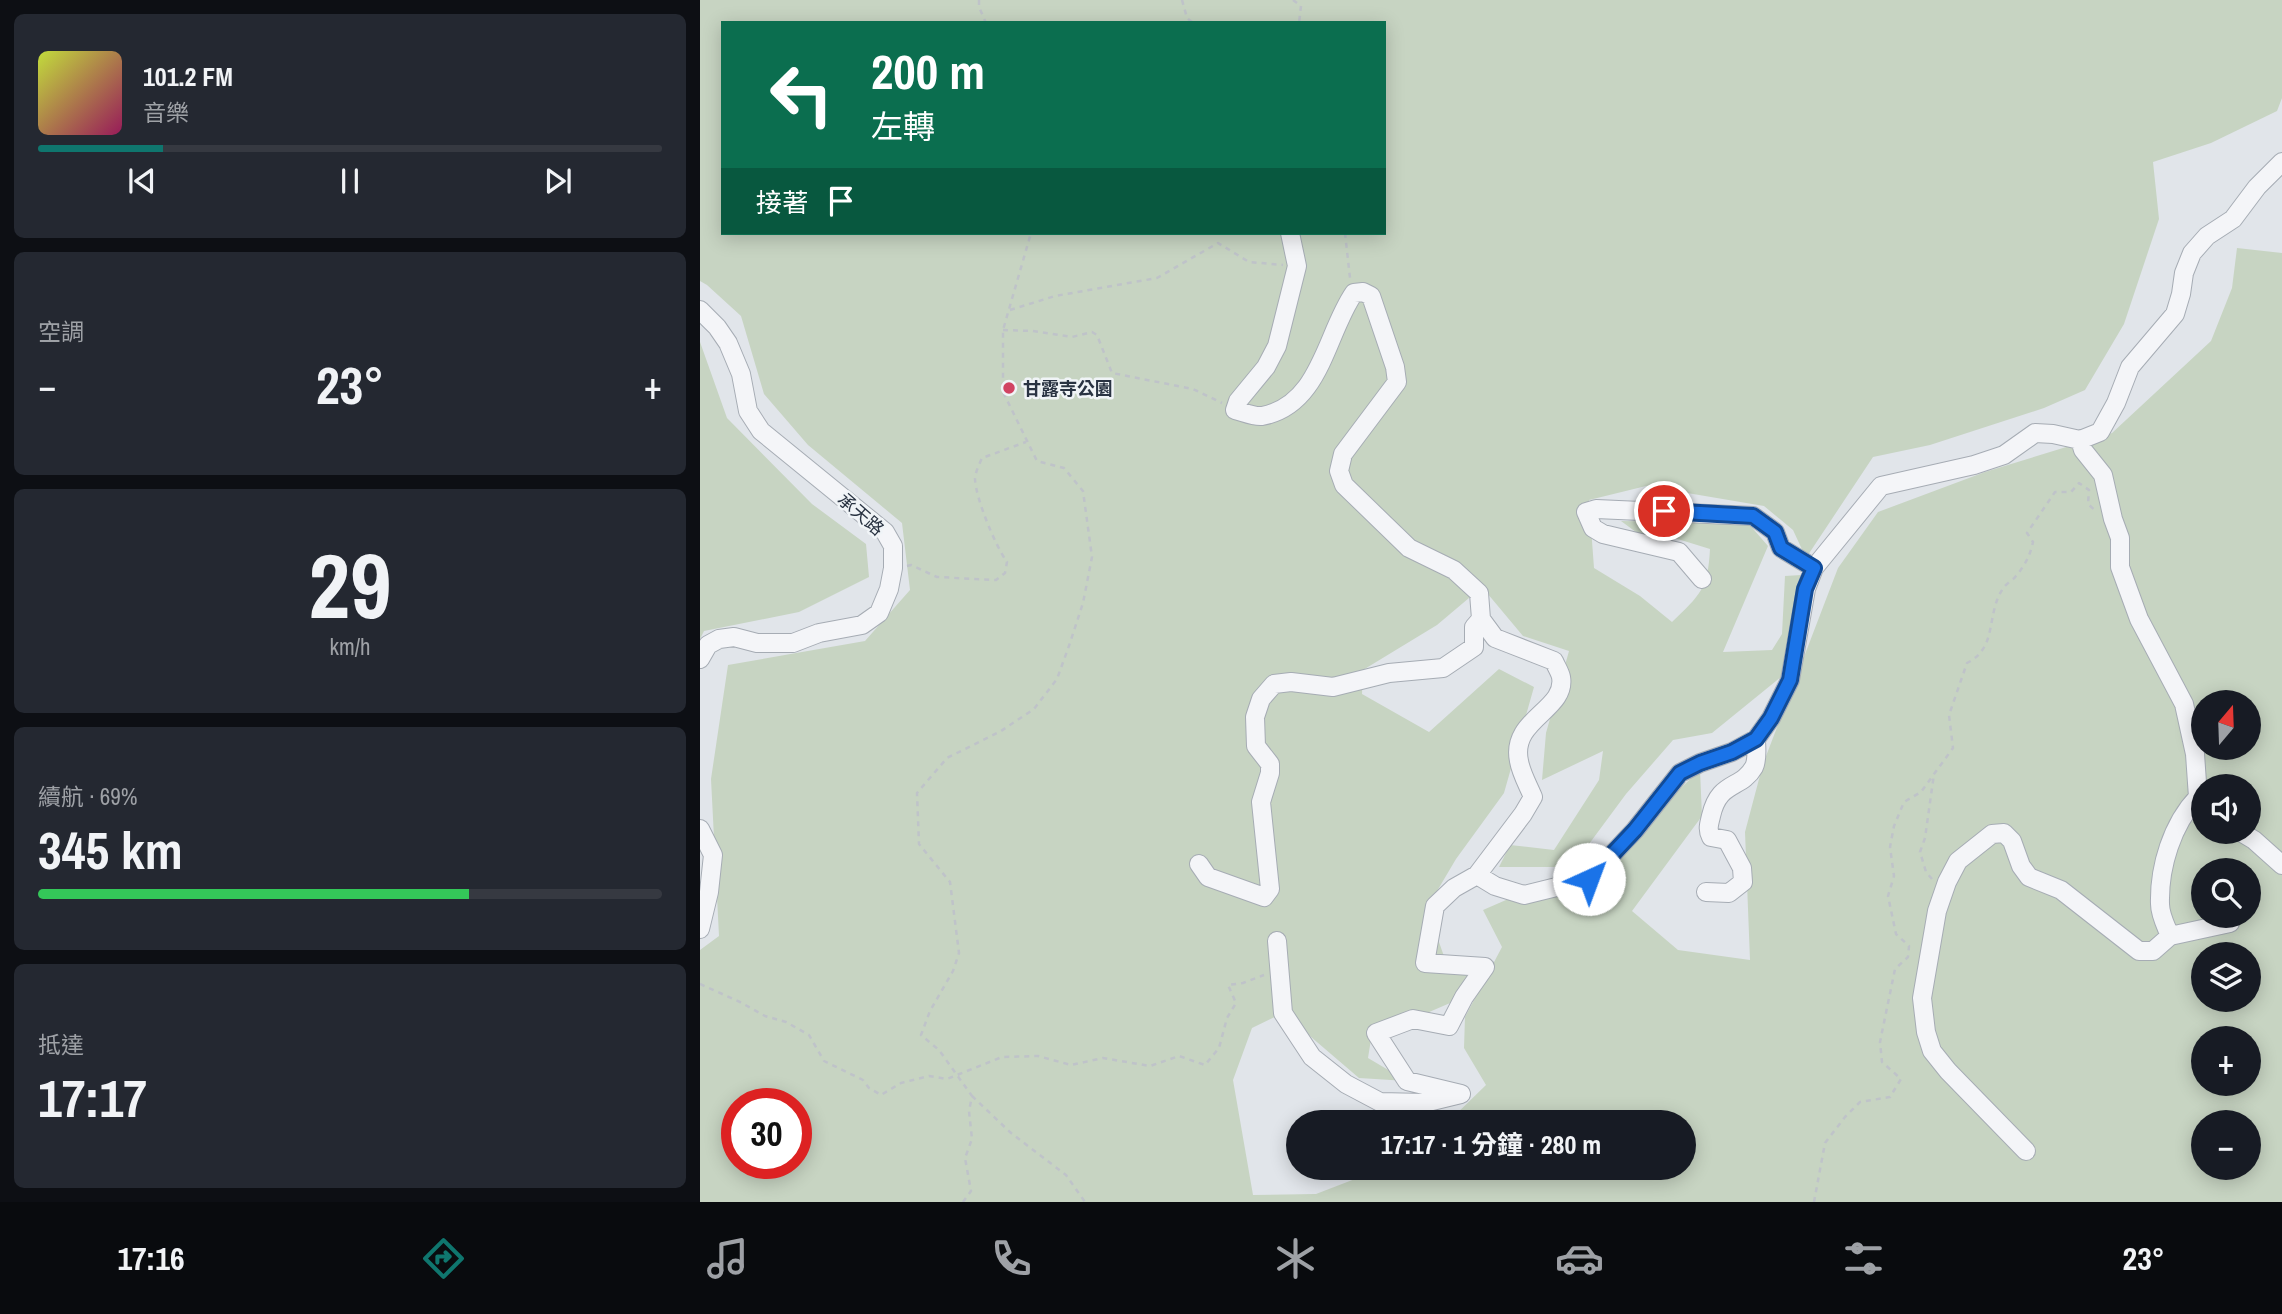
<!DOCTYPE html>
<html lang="zh-TW">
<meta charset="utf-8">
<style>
:root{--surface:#171b24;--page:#242831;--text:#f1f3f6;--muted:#9ea1a6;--line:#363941;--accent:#0f766e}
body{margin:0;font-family:"Archivo Narrow","Noto Sans TC",sans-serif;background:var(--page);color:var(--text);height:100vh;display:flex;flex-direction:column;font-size:26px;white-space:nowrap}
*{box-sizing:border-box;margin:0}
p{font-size:23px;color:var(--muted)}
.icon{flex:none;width:38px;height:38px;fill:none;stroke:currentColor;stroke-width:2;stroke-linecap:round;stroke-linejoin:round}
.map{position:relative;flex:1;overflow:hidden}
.drawer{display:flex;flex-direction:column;gap:14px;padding:14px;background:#0d0f14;width:700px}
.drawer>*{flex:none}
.top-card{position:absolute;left:21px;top:21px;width:665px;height:214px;border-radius:0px;box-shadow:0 4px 18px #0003;background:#0b6e4f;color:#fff;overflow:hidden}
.needle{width:46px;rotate:19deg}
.controls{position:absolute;left:1491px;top:690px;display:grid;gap:14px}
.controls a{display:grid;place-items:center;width:70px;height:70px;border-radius:50%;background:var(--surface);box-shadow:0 4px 18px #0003;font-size:35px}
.speed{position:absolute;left:21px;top:1088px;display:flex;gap:14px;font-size:35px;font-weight:700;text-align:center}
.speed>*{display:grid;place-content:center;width:91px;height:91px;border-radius:50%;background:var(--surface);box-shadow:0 4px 18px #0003;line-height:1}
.speed .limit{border:10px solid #d22;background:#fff;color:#111}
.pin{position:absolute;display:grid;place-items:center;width:60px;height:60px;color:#fff;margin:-30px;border:4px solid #fff;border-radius:50%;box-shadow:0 2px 7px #0007}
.me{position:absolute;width:77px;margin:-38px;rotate:43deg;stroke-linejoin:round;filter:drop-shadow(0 0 5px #0008)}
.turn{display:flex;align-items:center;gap:24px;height:147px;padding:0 35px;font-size:32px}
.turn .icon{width:91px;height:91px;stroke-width:2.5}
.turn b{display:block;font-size:49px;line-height:60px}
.then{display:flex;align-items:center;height:66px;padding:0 35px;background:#0003;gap:14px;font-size:26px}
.big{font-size:52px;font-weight:700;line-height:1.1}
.drawer .card{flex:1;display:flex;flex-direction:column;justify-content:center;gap:10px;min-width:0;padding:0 24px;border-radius:10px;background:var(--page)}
.drawer .dial{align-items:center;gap:0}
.dial b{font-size:91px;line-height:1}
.song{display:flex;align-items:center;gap:21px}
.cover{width:84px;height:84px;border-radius:10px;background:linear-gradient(135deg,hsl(70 70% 55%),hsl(330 70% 35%))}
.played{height:7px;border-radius:4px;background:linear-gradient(90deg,var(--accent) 20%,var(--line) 20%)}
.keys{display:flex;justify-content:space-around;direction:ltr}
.heat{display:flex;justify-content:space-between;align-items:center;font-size:38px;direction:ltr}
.charge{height:10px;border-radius:5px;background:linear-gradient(90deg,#34c759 69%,var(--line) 0)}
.trip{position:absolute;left:586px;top:1110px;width:410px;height:70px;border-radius:35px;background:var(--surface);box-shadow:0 4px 18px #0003;font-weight:700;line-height:70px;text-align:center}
.tabs{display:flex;height:112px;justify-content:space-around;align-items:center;background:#090b0e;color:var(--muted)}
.tabs .icon{width:49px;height:49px}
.tabs .selected{color:var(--accent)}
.tabs b{font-size:32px;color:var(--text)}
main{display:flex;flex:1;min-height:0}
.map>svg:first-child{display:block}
.green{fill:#c7d4c2;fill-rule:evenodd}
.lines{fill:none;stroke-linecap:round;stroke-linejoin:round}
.minor-casing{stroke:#a6acb4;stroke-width:20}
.path{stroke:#bfc3c9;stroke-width:2.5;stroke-dasharray:5 5;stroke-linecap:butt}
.minor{stroke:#f4f5f8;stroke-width:18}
.route-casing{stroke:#114b97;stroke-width:18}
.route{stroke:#1a73e8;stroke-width:12}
.poi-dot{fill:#d14362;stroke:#f0f4f7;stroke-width:2.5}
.labels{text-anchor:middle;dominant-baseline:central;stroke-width:5;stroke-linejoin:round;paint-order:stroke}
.poi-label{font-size:18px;font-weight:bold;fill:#293342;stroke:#f0f4f7;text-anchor:start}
.street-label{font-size:18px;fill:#293342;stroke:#f0f4f7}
</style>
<main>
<section class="drawer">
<div class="card">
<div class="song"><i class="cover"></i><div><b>101.2 FM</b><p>音樂</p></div></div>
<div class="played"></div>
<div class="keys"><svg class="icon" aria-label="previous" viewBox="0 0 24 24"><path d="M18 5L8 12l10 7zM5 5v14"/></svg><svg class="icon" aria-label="pause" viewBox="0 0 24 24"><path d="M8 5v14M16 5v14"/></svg><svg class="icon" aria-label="next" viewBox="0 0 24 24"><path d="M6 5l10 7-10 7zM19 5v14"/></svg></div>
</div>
<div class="card"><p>空調</p>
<div class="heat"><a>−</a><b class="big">23°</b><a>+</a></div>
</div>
<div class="card dial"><b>29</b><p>km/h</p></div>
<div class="card"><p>續航 · 69%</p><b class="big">345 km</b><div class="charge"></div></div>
<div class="card"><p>抵達</p><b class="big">17:17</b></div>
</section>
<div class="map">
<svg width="1582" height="1202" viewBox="0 0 1582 1202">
<rect width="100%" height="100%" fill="#e1e5ea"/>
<path class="green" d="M0,0h1582v98l-5,13 -66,32 -58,19 6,57 -35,105 -39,66 -41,18 -114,37 -57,12 -67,101 -13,-28 -29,-24 -118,-20 -57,14 5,68 46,28 32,26c28,-27 36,-33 38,-73l-42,-13 -24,2 -23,-17 127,2 20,23 -45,106 49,-2 10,-16 3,-58 16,-1 -20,102 -69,56 -39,7 -47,54 -54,73h-73l11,-22 44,5 45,-70 4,-29 -61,29 4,-47 23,-82 -46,-15 -41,-49 -45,38 -74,45 -1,24 67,38 70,-63 35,18 -30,106 -48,66 -29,49 19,54 39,5 -21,30 -51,22 -41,14 -4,25 39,23 -48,-3 -76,-65 -31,15 -19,52 20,115 63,-1 70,-27h298v-45h-236l38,-37 -22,-37 1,-31 37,-70 -19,-37 23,-10 94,-17 70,-85 30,-28 2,46 -70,95 46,39 72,10 -5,-128 18,-68 75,-196 40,-56 107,-40 127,-39 99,-92 21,-53 5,-40 45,5v949h-1582v-252l19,-14 -8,-157 17,-114 137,-24 45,-51 -8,-67 -94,-78 -44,-51 -23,-78 -34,-31 -7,-4zM23,23h661v210h-661zM1503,702h46v45h-46zM1503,786h46v45h-46zM1503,870h46v45h-46zM1503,954h46v45h-46zM1503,1038h46v45h-46zM37,1104h59v60h-59zM1503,1122h46v45h-46z
M0,342l27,76 85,86 54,40 3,33 -70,35 -95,19 -4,8z"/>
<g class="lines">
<g class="minor-casing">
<path id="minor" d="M0,310l17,17 11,16 13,31 7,37 13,20 124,101 8,14v22l-4,21 -10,24 -17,12 -43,8 -26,10h-36l-23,-6 -15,2 -11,6 -8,14
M1380,440l3,10 20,25 10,44 7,19v29l19,52 45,85 11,50 3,43 5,7
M1002,579l-23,-27 -76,-18 -10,-6 -7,-16 10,-3 157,7 22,16 6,16 33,20
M1498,797c-26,27 -39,70 -38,107 0,11 6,22 10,32l60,-13
M0,829l13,26 -4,37 -9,37
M1539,831l15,9 28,25
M499,864l9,13 56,20 6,-8 -9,-87 9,-29v-9l-14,-18 -1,-29 6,-18 13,-15 17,-2 42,5 56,-14 54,-5 31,-21v-20l7,-8
M777,875l18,11 29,9 65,-16 46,-49 45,-57 20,-10 32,-11 24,-13 15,-21 19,-38 16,-91 8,-21 67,-82 93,-21 30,-10 31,-22 18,1 27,6 20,-8 16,-29 14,-36 45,-53 6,-20 3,-21 8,-20 15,-17 26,-17 24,-32 25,-25
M1006,892l23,1 14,-11 -1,-14 -15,-28 -16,-3c-4,-8 -2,-12 0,-21 8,-36 30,-26 43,-49 4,-8 2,-20 2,-28
M577,941l6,72 29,44 34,27 34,18 44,1 37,-9 -54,-13 -31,-48 37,-14 36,7 15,-29 21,-30 -60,-4 10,-57 19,-18 23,-13 46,-61 10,-17c-5,-12 -12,-24 -14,-36 -9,-42 48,-51 42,-84 -1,-5 -5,-11 -7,-16l-59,-23 -14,-19 -2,-26 -25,-23 -45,-22 -65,-63 -5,-14 4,-17 54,-72 -2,-15 -24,-71 -8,-4 -9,1c-28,40 -33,112 -92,123 -8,1 -19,-4 -27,-6l3,-9 28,-34 11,-21 20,-80 -7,-33
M1326,1151l-78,-80 -16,-20 -6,-19 -4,-34 15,-87 10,-29 11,-21 34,-27 12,-1 8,8 9,25 8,11 32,13 78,61h14l17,-15"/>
</g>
<path class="path" d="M279,0v7l7,16
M482,0l5,18 6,5
M593,0l8,6 -2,17
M645,233l5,45
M310,310l45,-14 102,-18 61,-35 31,19 34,3
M303,330l30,1 39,6 20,-5 5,3 15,38 81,16 29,14
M207,566l4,-1 26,12 59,3 9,-7 2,-11c-12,-17 -31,-63 -32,-83 0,-6 4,-14 7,-21l44,-16
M1232,879l-6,-7 -6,-20 5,-14 9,-64
M0,984l40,18 25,14 21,6 23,13 15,26 39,19 6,8 12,7 20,-12 28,-7 18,3 55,-22 36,-1 33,9 32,-7 47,8 29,-10 26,9 14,-17 8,-30 9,-15 -8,-18 15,-2 21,-8
M272,1096l39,37 55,42 19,27
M263,1202l8,-11 -6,-33 7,-19 -3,-28 3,-15 -33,-46 -18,-15 9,-24 23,-40 6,-18 -9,-71 -31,-38 -2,-51 30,-35 54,-27 33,-22 23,-30 13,-36 13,-40 9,-46 -9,-66 -19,-23 -27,-7 -34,-69v-62l28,-97
M1114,1202l11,-59 20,-26 15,-15 30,-5 11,-18 -19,-17 -2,-20 15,-73 13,-12 1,-11 -13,-12 -8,-38 6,-20 -4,-29 4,-21 10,-24 17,-10 32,-44 -4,-33 18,-52c32,-16 18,-50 37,-76 3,-4 9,-7 12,-11 9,-11 14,-20 17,-34l-6,-9 28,-41h16l8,-9 10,7 -1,14 9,8"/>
<use href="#minor" class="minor"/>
</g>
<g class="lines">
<g class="route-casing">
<path id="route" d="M889,879l46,-49 45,-57 20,-10 32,-11 24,-13 15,-21 19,-38 15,-91 9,-21 -33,-20 -6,-16 -22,-16 -89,-5"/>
</g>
<use href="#route" class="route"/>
</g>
<circle class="poi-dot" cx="309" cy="388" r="7"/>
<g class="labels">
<g class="poi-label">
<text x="323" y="388">甘露寺公園</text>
</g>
<g class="street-label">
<text transform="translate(161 514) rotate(41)">承天路</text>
</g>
</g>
</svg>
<div class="controls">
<a><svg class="needle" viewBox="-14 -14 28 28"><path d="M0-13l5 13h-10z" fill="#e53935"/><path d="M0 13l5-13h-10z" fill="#9ea1a6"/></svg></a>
<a><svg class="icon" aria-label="sound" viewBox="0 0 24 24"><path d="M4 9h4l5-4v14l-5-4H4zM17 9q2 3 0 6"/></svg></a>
<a><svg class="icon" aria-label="search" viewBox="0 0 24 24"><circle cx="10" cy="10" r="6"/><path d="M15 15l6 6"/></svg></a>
<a><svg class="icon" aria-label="layers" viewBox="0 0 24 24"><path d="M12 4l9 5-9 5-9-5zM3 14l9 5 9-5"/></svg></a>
<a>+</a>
<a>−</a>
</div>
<div class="speed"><div class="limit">30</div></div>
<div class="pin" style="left:964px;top:511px;background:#d93025"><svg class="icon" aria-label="arrive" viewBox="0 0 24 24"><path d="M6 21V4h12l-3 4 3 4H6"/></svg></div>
<svg class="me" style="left:889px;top:879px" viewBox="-20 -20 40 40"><circle r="19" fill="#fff"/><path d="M0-13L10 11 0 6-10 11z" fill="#1a73e8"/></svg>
<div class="trip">17:17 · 1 分鐘 · 280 m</div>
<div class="top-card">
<div class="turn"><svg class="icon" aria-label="left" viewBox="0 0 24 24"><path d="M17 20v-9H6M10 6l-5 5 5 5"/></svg><div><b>200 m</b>左轉</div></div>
<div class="then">接著<svg class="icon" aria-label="arrive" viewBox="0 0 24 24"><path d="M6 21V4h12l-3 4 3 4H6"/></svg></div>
</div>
</div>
</main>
<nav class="tabs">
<b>17:16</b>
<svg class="icon selected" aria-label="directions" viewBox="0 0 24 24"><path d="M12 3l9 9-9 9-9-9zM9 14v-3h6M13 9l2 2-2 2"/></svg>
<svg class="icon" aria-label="music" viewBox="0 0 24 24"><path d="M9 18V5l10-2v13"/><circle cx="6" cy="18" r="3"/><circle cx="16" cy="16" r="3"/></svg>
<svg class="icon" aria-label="phone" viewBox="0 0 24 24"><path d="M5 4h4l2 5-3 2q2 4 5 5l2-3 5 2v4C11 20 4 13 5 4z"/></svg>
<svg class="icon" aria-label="climate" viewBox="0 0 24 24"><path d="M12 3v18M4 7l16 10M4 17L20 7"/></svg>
<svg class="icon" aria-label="car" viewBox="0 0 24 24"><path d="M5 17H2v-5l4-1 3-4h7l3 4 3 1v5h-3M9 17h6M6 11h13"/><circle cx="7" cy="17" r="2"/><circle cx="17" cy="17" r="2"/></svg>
<svg class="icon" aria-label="filters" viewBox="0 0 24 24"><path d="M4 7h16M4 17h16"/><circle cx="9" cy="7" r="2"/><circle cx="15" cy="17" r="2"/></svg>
<b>23°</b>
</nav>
